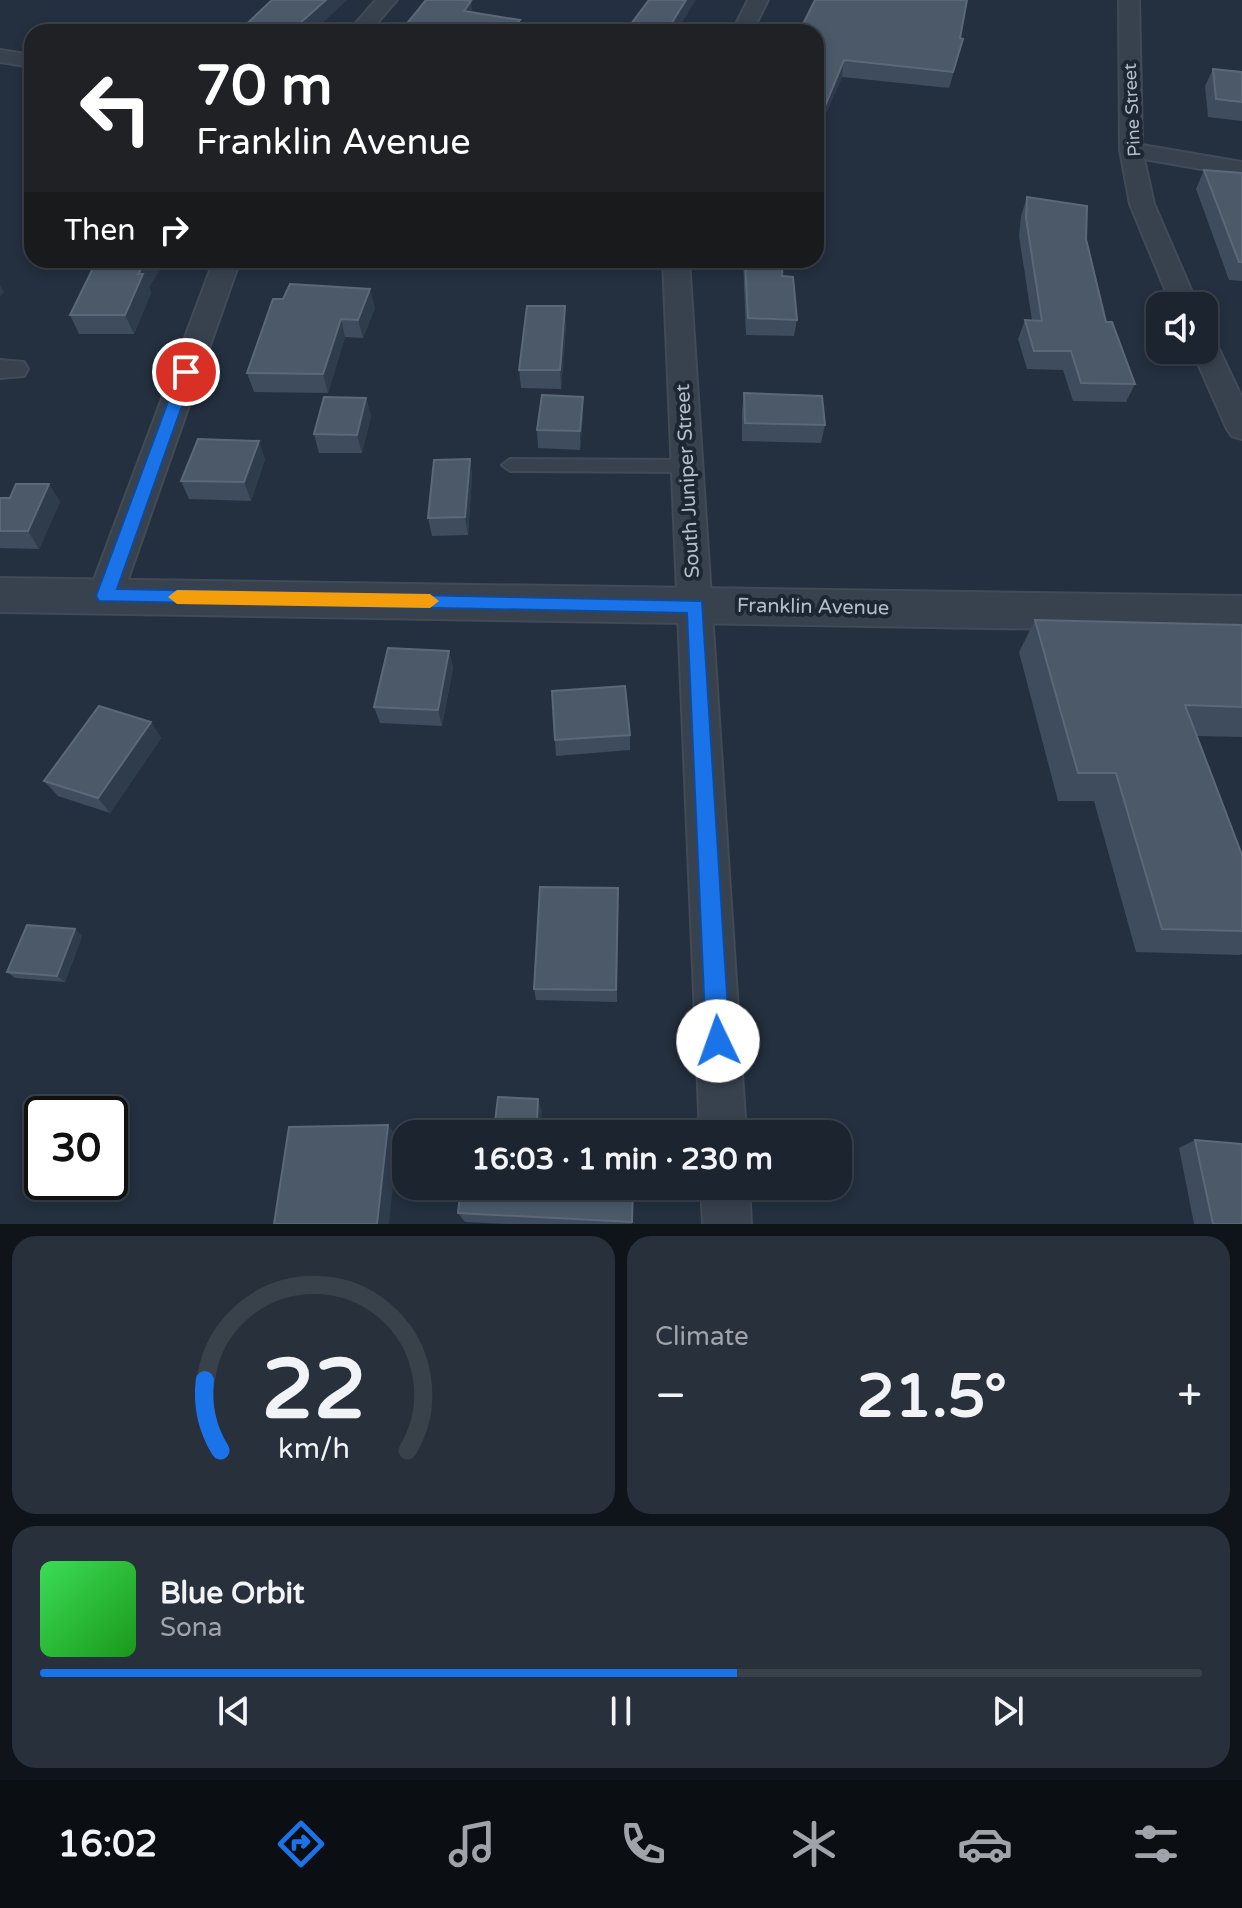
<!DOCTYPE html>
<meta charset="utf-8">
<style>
:root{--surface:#1b242f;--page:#28303b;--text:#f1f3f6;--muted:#a0a4aa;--line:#39414b;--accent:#1a73e8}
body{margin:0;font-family:"Varela Round",sans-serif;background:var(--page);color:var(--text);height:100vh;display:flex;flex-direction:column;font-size:30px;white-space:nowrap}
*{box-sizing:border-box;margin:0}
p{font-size:26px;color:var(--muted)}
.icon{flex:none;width:44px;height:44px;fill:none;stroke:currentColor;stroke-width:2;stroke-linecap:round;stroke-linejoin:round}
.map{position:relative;height:1224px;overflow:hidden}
.details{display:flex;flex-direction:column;gap:12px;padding:12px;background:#0f141a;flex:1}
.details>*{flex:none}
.top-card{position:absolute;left:24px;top:24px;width:800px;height:244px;border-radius:24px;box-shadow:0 4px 12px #0003,0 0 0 2px var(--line);background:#202124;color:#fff;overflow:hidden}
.buttons{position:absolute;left:1146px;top:292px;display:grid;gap:16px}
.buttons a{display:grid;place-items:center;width:72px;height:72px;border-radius:16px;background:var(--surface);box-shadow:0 4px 12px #0003,0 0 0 2px var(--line);font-size:40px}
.speed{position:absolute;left:24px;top:1096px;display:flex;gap:16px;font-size:40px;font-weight:700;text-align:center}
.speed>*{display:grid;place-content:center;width:104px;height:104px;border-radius:50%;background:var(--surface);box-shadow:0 4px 12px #0003,0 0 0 2px var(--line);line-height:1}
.speed .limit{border:4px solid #111;border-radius:12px;background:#fff;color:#111}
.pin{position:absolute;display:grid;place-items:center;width:68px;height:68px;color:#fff;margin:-34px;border:4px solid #fff;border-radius:50%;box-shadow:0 2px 8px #0007}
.me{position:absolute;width:88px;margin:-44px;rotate:357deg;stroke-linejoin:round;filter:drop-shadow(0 0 6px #0008)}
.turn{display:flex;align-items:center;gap:28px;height:168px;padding:0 40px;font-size:36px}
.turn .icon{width:104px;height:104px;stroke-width:2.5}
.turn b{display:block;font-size:56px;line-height:68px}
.then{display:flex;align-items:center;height:76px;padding:0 40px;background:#0003;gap:16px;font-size:30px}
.big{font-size:60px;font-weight:800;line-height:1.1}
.details .card{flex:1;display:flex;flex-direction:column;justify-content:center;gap:12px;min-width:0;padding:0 28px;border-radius:24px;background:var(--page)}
.details .dial{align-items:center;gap:0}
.dial svg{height:208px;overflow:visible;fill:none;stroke:var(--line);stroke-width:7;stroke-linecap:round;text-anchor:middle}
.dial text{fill:var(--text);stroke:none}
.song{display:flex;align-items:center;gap:24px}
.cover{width:96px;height:96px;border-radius:12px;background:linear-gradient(135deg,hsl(130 70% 55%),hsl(120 70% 35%))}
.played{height:8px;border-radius:4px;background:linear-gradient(90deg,var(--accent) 60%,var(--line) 60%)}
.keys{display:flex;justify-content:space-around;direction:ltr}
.heat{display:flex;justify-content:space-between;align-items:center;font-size:44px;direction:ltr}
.details .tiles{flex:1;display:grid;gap:12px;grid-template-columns:1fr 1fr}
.card:last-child{grid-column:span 2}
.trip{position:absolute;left:392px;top:1120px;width:460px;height:80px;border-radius:24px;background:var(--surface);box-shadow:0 4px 12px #0003,0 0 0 2px var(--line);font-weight:800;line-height:80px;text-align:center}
.dock{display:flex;height:128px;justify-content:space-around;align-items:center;background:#0b0e13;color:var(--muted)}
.dock .icon{width:56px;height:56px}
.dock .active{color:var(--accent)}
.dock b{font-size:36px;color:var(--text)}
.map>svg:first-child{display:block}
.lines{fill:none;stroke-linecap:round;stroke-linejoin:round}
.service-casing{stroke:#414b58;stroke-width:4}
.minor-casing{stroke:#414b58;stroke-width:4}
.tertiary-casing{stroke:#414b58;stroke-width:4}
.service{fill:#38424f;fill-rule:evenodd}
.minor{fill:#38424f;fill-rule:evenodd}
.tertiary{fill:#38424f;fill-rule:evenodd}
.wall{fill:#3f4c5d}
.shaded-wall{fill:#2f3c4c}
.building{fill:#4b5969;stroke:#5c6878;stroke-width:2}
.route{fill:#1a73e8;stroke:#114b97;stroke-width:2}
.slow{fill:#f59e0b}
.labels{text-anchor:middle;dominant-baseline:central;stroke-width:8;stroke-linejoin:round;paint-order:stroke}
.far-street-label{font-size:18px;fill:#b4bdca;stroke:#1d2734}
.street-label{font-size:20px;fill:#b4bdca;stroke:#1d2734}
</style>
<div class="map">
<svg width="1242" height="1224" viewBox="0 0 1242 1224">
<rect width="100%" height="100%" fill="#24303f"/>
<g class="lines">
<g class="service-casing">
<path id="service" d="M510,459l176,1 8,6 -8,6 -176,-1 -8,-6z"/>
</g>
<g class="minor-casing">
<path id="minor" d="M376,0h21l-28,32h-21z
M748,0h20l-16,32h-20z
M1119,0h20l3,145 100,17v14l-98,-17 10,45 44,102h-26l-42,-102 -10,-54z
M0,50l32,5v12l-32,-5z
M214,260h26l-118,336 -5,9 -12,4 -12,-4 -5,-9z
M663,260h26l57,874h-46z
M1204,338l10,3 4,6 24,51v41l-10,-3 -5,-7 -35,-79h12z
M0,360l24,2 4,7 -4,7 -24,2z
M701,1186h48l2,38h-48z"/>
</g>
<g class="tertiary-casing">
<path id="tertiary" d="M0,578l1242,18v36l-1242,-20z"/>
</g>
<use href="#service" class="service"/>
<use href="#minor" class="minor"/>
<use href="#tertiary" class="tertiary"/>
</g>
<path class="wall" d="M816,32l144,6 -1,17 -10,33 -107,-11 -22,50 -4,-1z
M1213,69l29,3v49l-34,-4 -3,-31z
M1204,170l38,3v108l-13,-1 -33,-91z
M1027,197l59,42 20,83 29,62 -9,18 -53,-1 -10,-31 -36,-1 -9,-30 7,-19h7l-13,-84 2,-20z
M94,260h72l-17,27 2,6 -17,41h-55l-9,-19 26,-53z
M743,260h40l-1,16 15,44 -3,16 -48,-1z
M273,299l102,9 -12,30 -18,-1 -17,56 -74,-1 -7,-19z
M566,325l-5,64 -40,-1 -2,-18z
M744,393l81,32 -4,18 -79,-2v-30z
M583,397v18l-3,35 -42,-2 -1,-18z
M366,398l5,18 -9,37h-43l-5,-19z
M265,459l-14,42 -62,-2 -8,-18z
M470,459l2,18 -4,58 -36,1 -4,-18z
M49,484l11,18 -21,47 -39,-1v-50h10z
M1035,620l207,5v112l-45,-1 45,119v99l-2,1 -104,-3 -42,-151h-36l-39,-149z
M449,651l4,17 -11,58 -62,-3 -6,-16z
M151,722l10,16 -51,75 -52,-17 -14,-15z
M630,735v15l-74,6 -1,-16z
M618,888l-1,114 -81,-2 -2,-11z
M75,929l7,7 -17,46 -50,-4 -8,-6z
M1195,1140l47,84h-48l-15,-76z
M633,1186l-1,38h-126l-41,-2 -7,-9z"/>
<path class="shaded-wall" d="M326,0h21l-34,32h-23z
M686,0h10l-20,32h-10z
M471,1l2,16 -9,-6z
M520,20l1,12h-11z
M844,60l-2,17 -22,50 3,-16z
M147,260h19l-17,27 2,6 -17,41 -9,-19 13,-41z
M0,285l4,7 -4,5z
M370,289l5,19 -12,30 -5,-18z
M565,306l1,19 -5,64 -1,-19z
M341,319l4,18 -17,56 -5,-19z
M583,397v18l-3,35v-19z
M366,398l5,18 -9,37 -5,-18z
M259,441l6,18 -14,42 -7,-19z
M470,459l2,18 -4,58 -3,-18z
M49,484l11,18 -21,47 -11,-18z
M449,651l4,17 -11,58 -4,-16z
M151,722l10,16 -51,75 -12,-15z
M75,929l7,7 -17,46 -8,-6z
M538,1099l4,13 -2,19 -3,-12z
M388,1125l10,12 -9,87h-12z"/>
<path class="building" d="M272,0h54l-36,32h-52z
M426,0h35l10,1 -7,10 56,9 -10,12h-110z
M649,0h37l-20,32h-41z
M815,0h152l-7,38 3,1 -10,33 -109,-12 -21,51 -6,-1 -1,2v-80h-17z
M1213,69l29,3v30l-26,-3z
M1204,170l38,3v89h-3z
M1027,197l60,9 -1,33 20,83h6l23,62 -54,-1 -10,-32h-37l-9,-31 17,1 -16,-103z
M97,260h50l-9,14h5l-18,41h-55z
M745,260h38l-1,16 11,1 4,43 -49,-2z
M290,284l80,5 -12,31 -17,-1 -18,55 -76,-1 26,-74h10z
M527,306h38l-5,64h-41z
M744,393l78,3 3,29 -80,-2z
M542,395l41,2 -3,34 -43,-1z
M324,397l42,1 -9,37 -43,-1z
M198,439l61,2 -15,41 -63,-1z
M470,459l-5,58 -37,1 6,-58z
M16,484h33l-21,47h-28v-33h10z
M1035,620l207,5v82l-57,-2 57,150v76l-80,-2 -46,-156h-38z
M388,648l61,3 -11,59 -64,-3z
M625,686l5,49 -75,5 -3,-49z
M99,706l52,16 -53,76 -54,-17z
M540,887l78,1 -2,102 -82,-1z
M27,925l48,4 -18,47 -50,-4z
M498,1097l40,2 -1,20 98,5v10h-168l2,-13 26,1z
M388,1125l-11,99h-103l15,-97z
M1195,1140l47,4v80h-29z
M461,1186h172l-1,36 -174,-9z"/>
<path class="route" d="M186,367l8,5 -77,217 585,12 28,440 -4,8 -8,4 -8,-4 -4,-8 -19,-428 -588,-12 -3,-5 83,-224z"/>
<path class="slow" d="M177,590l253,4 9,7 -9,7 -253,-4 -9,-7z"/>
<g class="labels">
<g class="far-street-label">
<text transform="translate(1132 110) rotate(-93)">Pine Street</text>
</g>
<g class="street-label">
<text transform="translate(688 481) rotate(-93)">South Juniper Street</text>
<text transform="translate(813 607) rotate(1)">Franklin Avenue</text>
</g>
</g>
</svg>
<div class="buttons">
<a><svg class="icon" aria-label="sound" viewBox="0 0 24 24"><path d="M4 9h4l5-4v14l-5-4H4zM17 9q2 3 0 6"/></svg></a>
</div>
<div class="speed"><div class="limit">30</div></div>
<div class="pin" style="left:186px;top:372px;background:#d93025"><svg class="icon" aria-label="arrive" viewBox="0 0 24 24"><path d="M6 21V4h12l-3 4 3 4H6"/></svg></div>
<svg class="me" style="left:718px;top:1041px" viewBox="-20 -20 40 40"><circle r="19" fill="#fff"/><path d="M0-13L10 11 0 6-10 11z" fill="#1a73e8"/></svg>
<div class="trip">16:03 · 1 min · 230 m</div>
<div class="top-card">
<div class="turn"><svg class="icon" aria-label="left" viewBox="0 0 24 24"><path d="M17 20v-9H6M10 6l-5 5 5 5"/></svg><div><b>70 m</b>Franklin Avenue</div></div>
<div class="then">Then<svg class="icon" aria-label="right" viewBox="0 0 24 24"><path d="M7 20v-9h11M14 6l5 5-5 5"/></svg></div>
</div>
</div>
<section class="details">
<div class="tiles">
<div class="card dial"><svg viewBox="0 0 100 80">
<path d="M14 69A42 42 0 1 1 86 69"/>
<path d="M14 69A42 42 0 0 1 8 42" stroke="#1a73e8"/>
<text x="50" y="56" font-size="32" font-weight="700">22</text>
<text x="50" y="72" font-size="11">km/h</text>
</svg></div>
<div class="card"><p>Climate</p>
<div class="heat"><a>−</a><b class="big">21.5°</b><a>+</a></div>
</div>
<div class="card">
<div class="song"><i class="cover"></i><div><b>Blue Orbit</b><p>Sona</p></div></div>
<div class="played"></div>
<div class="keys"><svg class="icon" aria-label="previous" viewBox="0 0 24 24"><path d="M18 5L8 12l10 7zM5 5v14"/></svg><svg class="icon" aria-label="pause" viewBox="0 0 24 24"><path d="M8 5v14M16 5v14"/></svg><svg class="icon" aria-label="next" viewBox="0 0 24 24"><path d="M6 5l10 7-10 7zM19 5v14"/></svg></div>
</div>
</div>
</section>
<nav class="dock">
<b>16:02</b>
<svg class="icon active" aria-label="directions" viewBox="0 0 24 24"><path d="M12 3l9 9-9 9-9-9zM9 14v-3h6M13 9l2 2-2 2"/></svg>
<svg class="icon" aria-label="music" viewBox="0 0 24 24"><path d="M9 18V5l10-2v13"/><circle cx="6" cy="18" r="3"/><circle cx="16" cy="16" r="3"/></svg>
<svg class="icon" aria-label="phone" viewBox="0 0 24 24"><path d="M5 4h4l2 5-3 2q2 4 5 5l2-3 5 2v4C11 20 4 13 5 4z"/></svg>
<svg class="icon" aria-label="climate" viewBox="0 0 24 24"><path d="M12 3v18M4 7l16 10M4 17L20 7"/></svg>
<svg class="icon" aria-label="car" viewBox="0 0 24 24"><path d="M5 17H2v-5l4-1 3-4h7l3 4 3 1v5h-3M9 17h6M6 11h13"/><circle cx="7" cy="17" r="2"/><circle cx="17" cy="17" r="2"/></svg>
<svg class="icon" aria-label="filters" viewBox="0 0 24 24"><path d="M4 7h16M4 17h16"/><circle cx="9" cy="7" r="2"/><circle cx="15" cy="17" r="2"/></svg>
</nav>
